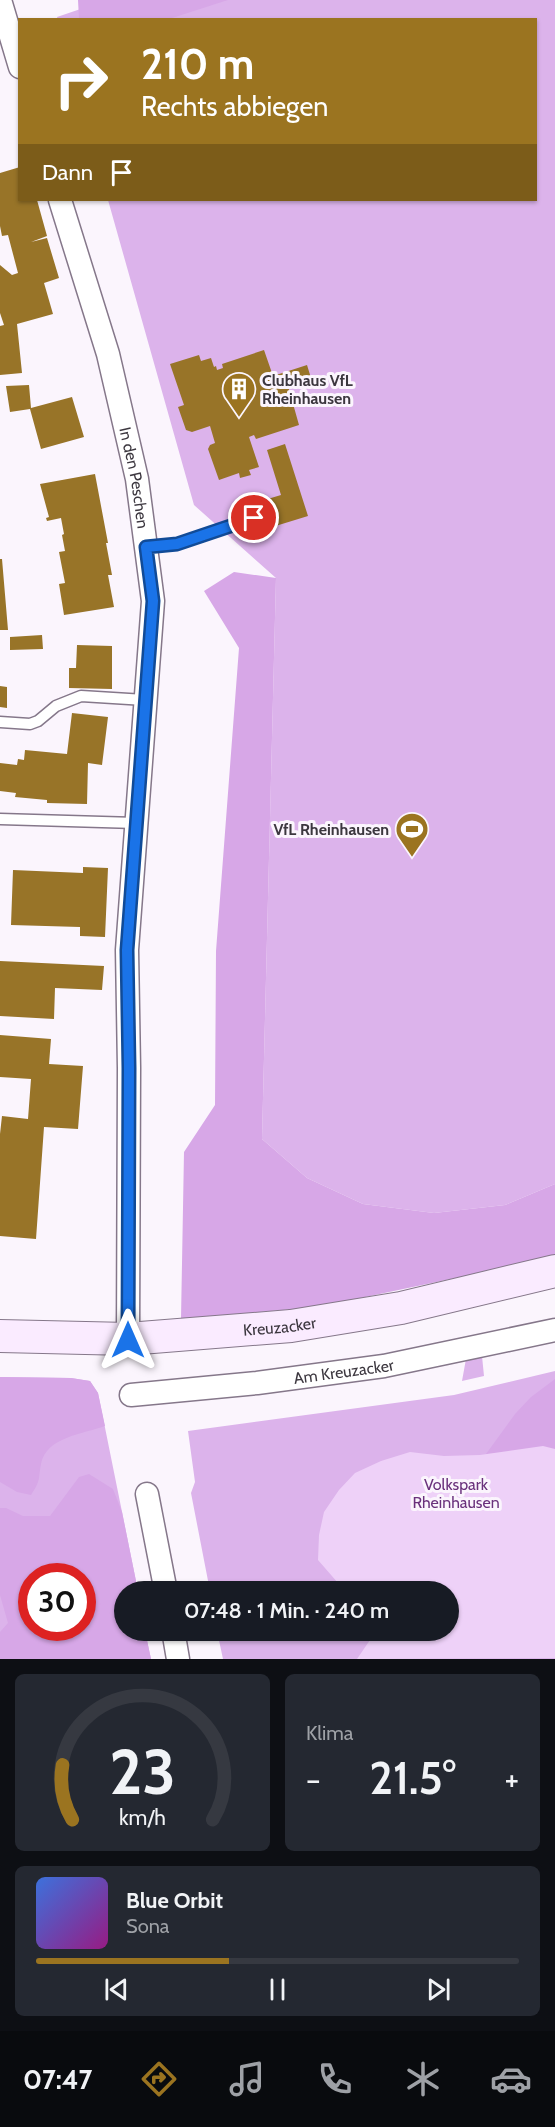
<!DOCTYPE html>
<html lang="de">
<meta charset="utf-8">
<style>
:root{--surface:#171b24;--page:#242831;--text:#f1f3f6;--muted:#9ea1a6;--line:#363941;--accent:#9b7420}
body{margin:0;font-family:Cabin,sans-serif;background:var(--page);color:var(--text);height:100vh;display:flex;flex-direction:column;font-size:22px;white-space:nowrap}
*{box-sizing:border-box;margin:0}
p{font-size:20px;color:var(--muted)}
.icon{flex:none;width:33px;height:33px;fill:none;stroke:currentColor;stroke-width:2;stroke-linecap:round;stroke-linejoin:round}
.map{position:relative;height:1659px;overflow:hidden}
.panel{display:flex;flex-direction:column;gap:15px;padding:15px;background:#0d0f14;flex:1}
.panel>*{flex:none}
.hud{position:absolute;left:18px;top:18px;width:519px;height:183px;border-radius:0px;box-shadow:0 2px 4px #0004;background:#9b7420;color:#fff;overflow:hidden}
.speed{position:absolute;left:18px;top:1563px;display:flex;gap:12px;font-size:30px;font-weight:700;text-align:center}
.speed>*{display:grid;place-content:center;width:78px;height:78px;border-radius:50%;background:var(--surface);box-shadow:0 2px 4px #0004;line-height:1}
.speed .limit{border:9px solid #d22;background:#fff;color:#111}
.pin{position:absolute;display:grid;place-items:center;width:51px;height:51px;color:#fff;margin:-26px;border:3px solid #fff;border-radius:50%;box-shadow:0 2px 6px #0007}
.me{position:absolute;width:66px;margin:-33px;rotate:0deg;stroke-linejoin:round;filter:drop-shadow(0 0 4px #0008)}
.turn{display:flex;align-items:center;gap:21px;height:126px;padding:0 24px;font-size:27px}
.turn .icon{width:78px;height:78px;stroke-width:2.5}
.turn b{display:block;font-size:42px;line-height:51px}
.then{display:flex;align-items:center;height:57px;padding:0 24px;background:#0003;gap:12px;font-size:22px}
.big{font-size:45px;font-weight:600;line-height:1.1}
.panel .tile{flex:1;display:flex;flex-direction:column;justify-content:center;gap:9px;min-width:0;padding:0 21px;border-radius:9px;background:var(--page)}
.panel .dial{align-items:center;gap:0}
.dial svg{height:156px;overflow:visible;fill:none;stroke:var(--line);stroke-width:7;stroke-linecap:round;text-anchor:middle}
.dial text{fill:var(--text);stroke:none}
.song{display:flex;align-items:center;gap:18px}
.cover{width:72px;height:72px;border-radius:9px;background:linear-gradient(135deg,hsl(220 70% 55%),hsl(310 70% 35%))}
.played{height:6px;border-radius:3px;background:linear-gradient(90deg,var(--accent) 40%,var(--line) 40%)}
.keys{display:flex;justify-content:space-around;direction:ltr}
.heat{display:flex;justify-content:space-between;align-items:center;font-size:33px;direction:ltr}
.panel .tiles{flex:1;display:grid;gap:15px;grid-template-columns:1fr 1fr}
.tile:last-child{grid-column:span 2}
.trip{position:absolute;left:114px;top:1581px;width:345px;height:60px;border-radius:30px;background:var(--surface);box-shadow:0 2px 4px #0004;font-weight:600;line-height:60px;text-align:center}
.tab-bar{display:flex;height:96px;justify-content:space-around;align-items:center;background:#090b0e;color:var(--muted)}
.tab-bar .icon{width:42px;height:42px}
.tab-bar .active{color:var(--accent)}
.tab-bar b{font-size:27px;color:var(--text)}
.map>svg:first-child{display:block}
.green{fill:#dcb3eb;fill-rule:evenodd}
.forest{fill:#d7a7e7;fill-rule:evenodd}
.water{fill:#eed1f8}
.building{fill:#987428}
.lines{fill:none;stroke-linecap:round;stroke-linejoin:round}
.lane-casing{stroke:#85778a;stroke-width:13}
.street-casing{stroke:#85778a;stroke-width:25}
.secondary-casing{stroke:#85778a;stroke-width:34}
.lane{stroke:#fff;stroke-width:10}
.street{stroke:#fff;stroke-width:22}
.secondary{stroke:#faebff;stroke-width:32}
.route-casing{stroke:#114b97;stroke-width:15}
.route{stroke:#1a73e8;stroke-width:10}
.labels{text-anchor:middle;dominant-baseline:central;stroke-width:6;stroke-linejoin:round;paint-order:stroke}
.poi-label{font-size:16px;font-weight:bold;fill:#3c373f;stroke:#fbf5fd;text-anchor:start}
.street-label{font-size:16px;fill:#3c373f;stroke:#fbf5fd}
.park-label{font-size:16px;fill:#6a317c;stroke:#fbf5fd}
</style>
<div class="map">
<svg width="555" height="1659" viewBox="0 0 555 1659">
<rect width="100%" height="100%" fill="#fbf5fd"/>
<path class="green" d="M107,0h448v1184l-50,21 -71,8 -71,-9 -56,-26 -45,-39 14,-561 -82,-73 -86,-305h428v-180h-478l-1,-3z
M482,1356l2,20 -22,5 4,-22z
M555,1371v288h-332l-6,-28 231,-1v-38l-238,-1 -19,-98 4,-11 -7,-51 266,-36z
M0,1377l71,1 19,3 8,12 40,198 -14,1v38l21,1 6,28h-151zM32,1576h50v52h-50z"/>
<path class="forest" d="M78,0h150l-59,19h-90z
M234,572l42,6 -14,561 45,39 56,26 71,9 71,-8 50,-21v73l-237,50 -137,12 3,-167 31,-47 1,-154 23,-303 -35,-57z
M0,1377l71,1 19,3 8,12 7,33c-22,8 -59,11 -64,38 -3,16 0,16 -10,31l-14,-3 -17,-10z
M555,1379v71l-69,4 29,-40 16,-17z
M89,1474l24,15 9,23 16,79 -14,1v38l21,1 6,28h-151v-27l8,-9 -8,-28v-87h6l17,8h27l29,-39zM32,1576h50v52h-50z"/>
<path class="water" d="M543,1446l12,3v209l-198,1 13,-19 6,-5 1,-4 71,-1v-38l-103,-1 -27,-31 1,-25 5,-23 15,-22 16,-17 26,-12 29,-9 34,4 36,-1z"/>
<path class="building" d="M20,167v33h17l10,36 -16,6 16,-4 12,40 -15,5 9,31 -36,10 5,49 -22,2v-49l4,-1 -4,-12v-48l12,10 6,-2 -10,-38 -6,1 -2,-10v-53z
M264,350l9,26 34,-11 4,13 -23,8 11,39 -43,14 -2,-4 -5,2 10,30 -10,3 2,5 -11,3 -1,-5 -20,7 -11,-31 2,-4 5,-2 -5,-17 -18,6 -6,-2 -8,-23 6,-2 -14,-41 29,-9 2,6 10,-3 3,9 2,-1 1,4 6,-2 -1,-4z
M29,385l2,23 41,-11 12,40 -43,12 -11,-40 -20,3 -4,-26z
M285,444l23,72 -39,12 -8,-27 20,-6 -14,-45z
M95,474l13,69h-2l6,32h-4l6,32 -50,8 -5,-31 6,-1 -6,-31 6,-1 -3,-16 2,-1 -3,-16 -14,3 -1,-3 3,-1 -9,-33z
M0,559h2l6,71h-8z
M42,635l1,14 -33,1v-13z
M77,645l35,1v43l-43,-1v-20h7z
M0,686l7,1v21l-7,-1z
M72,713l36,4 -6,48 -14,-2 -1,41 -40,-1v-3l-32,-3 1,-4 -16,-2v-28l17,2 1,-6 6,1 1,-10 42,4z
M83,867l25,1 -3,69 -25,-1v-9l-69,-2 2,-55 70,3z
M0,961l104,5 -2,24 -47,-2 -1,31 -54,-3z
M0,1035l51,4 -2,25 34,2 -5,63 -34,-2 -8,112 -36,-3v-102l2,-18 26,3 3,-40 -31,-2z"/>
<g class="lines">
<g class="lane-casing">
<path id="lane" d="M146,547l31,-3 77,-26
M0,722l30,2 8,-3 18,-15 25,-10 64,4
M0,819l136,4"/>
</g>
<g class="street-casing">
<g id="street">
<path d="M0,0l20,67"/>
<path id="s1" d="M60,200l48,154 29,125 16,122 -26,349 2,118 -1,271"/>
<path id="s2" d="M131,1395l126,-12 127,-17 171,-36"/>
<path d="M147,1494l19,98"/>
<path d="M173,1630l5,29"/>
</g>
</g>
<g class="secondary-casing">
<g id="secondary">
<path id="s3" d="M0,1336l128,3 163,-13 110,-18 154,-37"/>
</g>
</g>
<use href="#lane" class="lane"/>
<use href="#street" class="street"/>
<use href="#secondary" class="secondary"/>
</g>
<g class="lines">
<g class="route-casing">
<path id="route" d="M128,1340l1,-272 -2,-118 26,-349 -7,-54 31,-3 77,-26"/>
</g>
<use href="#route" class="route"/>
</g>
<defs>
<g id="building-pin" transform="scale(1.725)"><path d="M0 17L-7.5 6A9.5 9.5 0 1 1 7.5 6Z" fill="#9b7420" stroke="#fbf5fd"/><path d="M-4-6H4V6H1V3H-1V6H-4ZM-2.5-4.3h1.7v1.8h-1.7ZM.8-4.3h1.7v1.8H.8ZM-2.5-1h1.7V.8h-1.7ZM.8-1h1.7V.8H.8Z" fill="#fff"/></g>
<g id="stadium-pin" transform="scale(1.725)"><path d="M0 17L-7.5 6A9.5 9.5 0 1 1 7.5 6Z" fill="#9b7420" stroke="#fbf5fd"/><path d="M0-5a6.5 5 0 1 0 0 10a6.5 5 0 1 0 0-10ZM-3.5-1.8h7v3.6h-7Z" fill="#fff"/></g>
</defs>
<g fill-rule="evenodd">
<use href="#building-pin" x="239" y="389"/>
<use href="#stadium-pin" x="412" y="829"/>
</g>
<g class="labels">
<g class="poi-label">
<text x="262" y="380">Clubhaus VfL<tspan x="262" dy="18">Rheinhausen</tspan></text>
<text x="389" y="829" text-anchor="end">VfL Rheinhausen</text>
</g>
<g class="street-label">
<text stroke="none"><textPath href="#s1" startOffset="288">In den Peschen</textPath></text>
<text stroke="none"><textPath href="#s3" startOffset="280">Kreuzacker</textPath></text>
<text stroke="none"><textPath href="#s2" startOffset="214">Am Kreuzacker</textPath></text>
</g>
<g class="park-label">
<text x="456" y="1484">Volkspark<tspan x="456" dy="18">Rheinhausen</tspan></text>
</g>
</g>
</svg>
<div class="speed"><div class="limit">30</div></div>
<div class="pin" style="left:254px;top:518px;background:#d93025"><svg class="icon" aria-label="arrive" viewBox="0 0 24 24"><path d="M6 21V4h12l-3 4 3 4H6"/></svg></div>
<svg class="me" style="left:128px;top:1340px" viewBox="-20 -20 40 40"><path d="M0-17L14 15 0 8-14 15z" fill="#1a73e8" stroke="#fff" stroke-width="4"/></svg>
<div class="trip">07:48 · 1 Min. · 240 m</div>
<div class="hud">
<div class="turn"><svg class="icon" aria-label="right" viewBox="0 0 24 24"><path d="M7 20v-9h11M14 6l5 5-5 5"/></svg><div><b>210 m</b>Rechts abbiegen</div></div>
<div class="then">Dann<svg class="icon" aria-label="arrive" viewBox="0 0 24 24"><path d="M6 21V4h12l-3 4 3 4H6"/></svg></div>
</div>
</div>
<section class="panel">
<div class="tiles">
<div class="tile dial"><svg viewBox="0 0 100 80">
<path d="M14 69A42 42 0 1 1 86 69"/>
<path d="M14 69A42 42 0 0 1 9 41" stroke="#9b7420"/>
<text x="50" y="56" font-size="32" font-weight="700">23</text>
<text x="50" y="72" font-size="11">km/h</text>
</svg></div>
<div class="tile"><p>Klima</p>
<div class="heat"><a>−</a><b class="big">21.5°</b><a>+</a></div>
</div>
<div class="tile">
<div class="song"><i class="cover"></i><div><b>Blue Orbit</b><p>Sona</p></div></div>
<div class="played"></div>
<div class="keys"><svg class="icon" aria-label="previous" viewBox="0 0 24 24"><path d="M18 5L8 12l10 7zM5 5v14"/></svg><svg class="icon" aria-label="pause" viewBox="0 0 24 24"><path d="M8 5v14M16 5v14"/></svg><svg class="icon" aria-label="next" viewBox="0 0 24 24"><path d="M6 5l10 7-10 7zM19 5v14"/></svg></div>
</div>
</div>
</section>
<nav class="tab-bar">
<b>07:47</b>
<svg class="icon active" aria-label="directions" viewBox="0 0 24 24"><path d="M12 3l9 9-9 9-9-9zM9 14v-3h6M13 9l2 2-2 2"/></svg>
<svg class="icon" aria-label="music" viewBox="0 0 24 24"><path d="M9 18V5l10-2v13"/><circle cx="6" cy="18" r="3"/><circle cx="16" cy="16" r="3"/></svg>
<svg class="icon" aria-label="phone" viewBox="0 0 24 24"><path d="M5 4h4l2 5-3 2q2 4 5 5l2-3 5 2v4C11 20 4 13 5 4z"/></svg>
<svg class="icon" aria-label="climate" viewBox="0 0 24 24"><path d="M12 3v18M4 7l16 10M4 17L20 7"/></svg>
<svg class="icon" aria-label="car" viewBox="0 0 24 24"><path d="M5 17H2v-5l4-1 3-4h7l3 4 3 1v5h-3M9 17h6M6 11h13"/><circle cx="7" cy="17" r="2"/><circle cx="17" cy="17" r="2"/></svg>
</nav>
